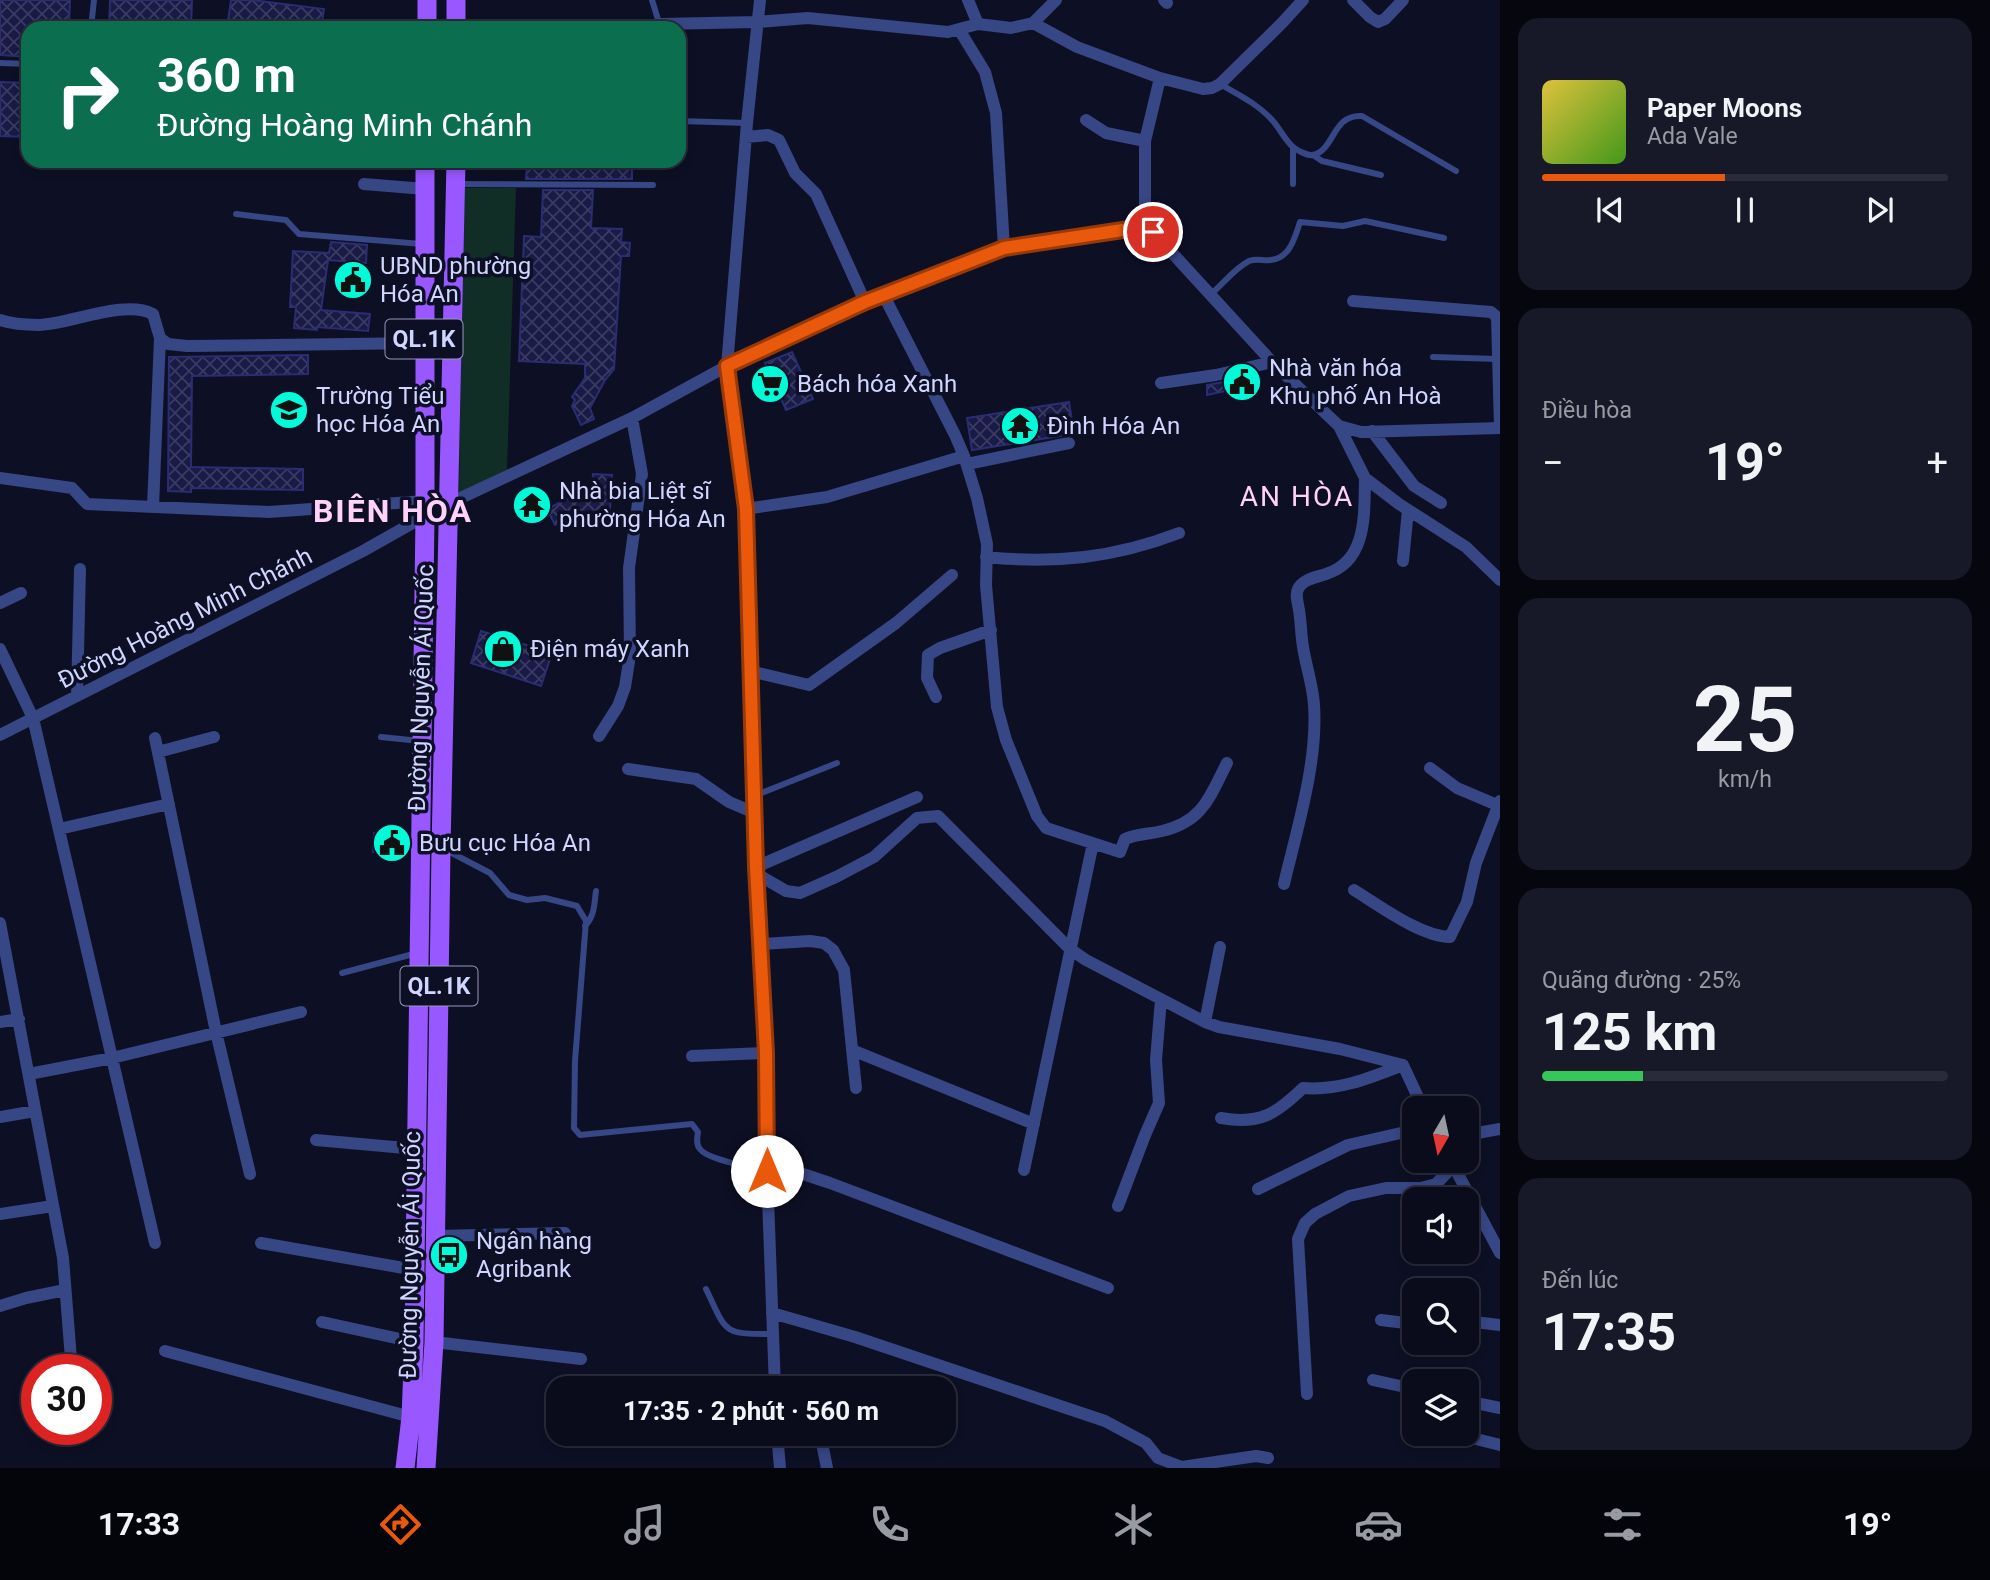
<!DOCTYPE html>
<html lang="vi">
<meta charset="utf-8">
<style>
:root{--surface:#0a0b1b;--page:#181928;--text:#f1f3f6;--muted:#999ba3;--line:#2a2b3a;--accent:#ea580c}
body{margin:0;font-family:Roboto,sans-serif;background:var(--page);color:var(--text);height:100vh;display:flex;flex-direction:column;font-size:26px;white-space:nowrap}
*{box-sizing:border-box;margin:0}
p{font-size:23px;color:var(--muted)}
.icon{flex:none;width:38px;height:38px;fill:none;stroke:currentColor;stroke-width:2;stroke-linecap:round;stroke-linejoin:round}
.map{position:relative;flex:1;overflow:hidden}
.details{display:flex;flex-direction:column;gap:18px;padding:18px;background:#06060f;width:490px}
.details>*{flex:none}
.banner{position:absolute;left:21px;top:21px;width:665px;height:147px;border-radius:21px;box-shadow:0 4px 10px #0003,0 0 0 2px var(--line);background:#0b6e4f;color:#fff;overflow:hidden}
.needle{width:46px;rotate:189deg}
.buttons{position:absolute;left:1402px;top:1096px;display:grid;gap:14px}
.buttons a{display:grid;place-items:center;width:77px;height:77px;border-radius:14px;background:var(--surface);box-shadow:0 4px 10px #0003,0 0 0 2px var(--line);font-size:35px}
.speed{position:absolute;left:21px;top:1354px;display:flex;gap:14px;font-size:35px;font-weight:700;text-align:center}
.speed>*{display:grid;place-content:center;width:91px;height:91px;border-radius:50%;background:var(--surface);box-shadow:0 4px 10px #0003,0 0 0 2px var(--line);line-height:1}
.speed .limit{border:10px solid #d22;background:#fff;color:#111}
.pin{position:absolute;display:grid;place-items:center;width:60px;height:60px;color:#fff;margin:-30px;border:4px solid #fff;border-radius:50%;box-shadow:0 2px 7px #0007}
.me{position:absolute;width:77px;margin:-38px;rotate:0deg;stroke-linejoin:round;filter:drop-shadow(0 0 5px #0008)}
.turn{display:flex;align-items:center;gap:24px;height:147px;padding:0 21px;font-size:32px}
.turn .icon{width:91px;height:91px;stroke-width:2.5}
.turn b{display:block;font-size:49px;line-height:60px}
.big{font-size:52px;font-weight:700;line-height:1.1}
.details .tile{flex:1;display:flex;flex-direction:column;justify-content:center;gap:10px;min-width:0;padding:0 24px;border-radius:21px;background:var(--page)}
.details .dial{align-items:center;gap:0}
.dial b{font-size:91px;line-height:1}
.song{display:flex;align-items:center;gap:21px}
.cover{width:84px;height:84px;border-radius:10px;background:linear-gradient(135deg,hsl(50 70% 55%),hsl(100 70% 35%))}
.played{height:7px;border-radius:4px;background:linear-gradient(90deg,var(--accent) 45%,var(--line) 45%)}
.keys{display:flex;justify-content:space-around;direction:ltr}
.heat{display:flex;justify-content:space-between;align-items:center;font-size:38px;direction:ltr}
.charge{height:10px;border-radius:5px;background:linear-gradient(90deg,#34c759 25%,var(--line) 0)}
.trip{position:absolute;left:546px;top:1376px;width:410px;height:70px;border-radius:21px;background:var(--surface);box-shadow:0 4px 10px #0003,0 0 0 2px var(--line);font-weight:700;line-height:70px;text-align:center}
.menu{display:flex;height:112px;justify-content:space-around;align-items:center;background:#04040b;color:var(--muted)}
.menu .icon{width:49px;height:49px}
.menu .active{color:var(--accent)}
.menu b{font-size:32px;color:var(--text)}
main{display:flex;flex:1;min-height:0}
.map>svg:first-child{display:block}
.green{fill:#102e26}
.building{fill:url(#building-cross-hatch);stroke:#2a2d72;stroke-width:2}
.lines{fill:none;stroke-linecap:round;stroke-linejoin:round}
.service{stroke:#374684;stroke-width:6}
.minor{stroke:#374684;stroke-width:12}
.primary{stroke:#9857ff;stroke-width:19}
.route-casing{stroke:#983908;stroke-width:18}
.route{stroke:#ea580c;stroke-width:12}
.labels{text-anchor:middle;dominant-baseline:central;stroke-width:7;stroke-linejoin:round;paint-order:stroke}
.shield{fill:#0d0f24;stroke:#969abd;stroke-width:2}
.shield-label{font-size:23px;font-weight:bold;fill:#d0d6ff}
.poi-label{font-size:24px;fill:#d0d6ff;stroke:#0d0f24;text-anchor:start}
.street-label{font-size:24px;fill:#d0d6ff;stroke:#0d0f24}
.quarter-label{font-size:28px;letter-spacing:2px;fill:#ffd2f9;stroke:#0d0f24}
.district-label{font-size:32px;font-weight:bold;letter-spacing:2px;fill:#ffd2f9;stroke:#0d0f24}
</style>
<main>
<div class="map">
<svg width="1500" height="1468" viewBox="0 0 1500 1468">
<defs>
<pattern id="building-cross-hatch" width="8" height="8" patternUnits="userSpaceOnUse" patternTransform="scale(1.75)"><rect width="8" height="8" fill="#191a45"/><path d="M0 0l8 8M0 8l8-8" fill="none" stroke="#393b61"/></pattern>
</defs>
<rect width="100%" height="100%" fill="#0d0f24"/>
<path class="green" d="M463,188h53l-9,282 -48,23z"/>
<path class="building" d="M0,0h70l-1,28h-41v29l-28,-2z
M110,0h82l-1,28h-82z
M231,0h21l72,9 -3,19h-94z
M0,82l28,1v54l-28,-1z
M527,161h105v18h-106z
M543,190h50l-2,38 31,1 -1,13 9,1 -1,13h-8l-7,113 -9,11 -15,28 4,11 -13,6 -9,-19 3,-6 -3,-3 13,-19v-14l-66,-3 5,-125 17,1z
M331,242l36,3 -1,18 -38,-3 -7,50 49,4 -2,17 -51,-4v3l-23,-2 2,-21h-6l3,-56 36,2z
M792,352l21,47 -27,11 -21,-47z
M308,355v19l-116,2 -1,91 112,2v21l-112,-2v4l-23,-1 1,-134z
M1229,381l1,9 -23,5v-10z
M1069,402l5,32 -102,16 -5,-32z
M593,474l19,1 -3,52 -19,-1 -11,3 -5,-14 -19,10 -8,-16 22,-11 -2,-4 25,-8z
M481,631l71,22 -11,33 -70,-23z
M374,833l28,1v18h-29z"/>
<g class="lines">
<path class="service" d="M652,0l8,26
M91,28l3,-28
M0,63l28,1
M1220,84c19,11 38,20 53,37 7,8 12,19 20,26 5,4 15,9 20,8 22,-5 19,-41 49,-39l94,55
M679,121l68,2
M1293,147v37
M1313,155l9,6 59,14
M457,184l196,1
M236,214l50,6 13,14 123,10
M1211,294c12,-10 24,-26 38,-33 8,-3 14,0 22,-1 19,-2 24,-23 29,-38l43,4 22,-5 79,17
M1433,357l65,2
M381,737l39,4
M754,796l83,-33
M446,850l44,23 19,22 18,5 18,-2 32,8 9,15 -11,140 -1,67 6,7 112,-11 6,8c-1,6 -2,13 2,17 7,11 53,18 66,22
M585,926c10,-10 9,-22 11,-35
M342,973l75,-20
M706,1289c21,44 16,45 66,45"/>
<path class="minor" d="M760,0l-13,123 -20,243 18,143 11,358 10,186 1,118 8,217
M968,0l10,24
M1164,0l3,3
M1353,0l17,17 8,5 7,-3 18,-19
M1033,23l23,-23
M660,24l97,-2 51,-4 140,14 30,-8 33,4 22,-5 44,24 83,31 43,11 9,-1 8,-4 62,-61 21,-23
M960,31l25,41 11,41 8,135
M1086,120l20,13 39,8
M746,137l22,-2 11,5 16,33 21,21 49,108
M364,184l61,5
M1145,229v-88l15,-63
M883,294l72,141 9,21 13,42 10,46 -1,41 11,122 9,33 31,76 9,12 74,24 5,-13c11,-5 25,-5 37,-8 41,-9 48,-35 65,-68
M1353,301l138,11 6,5 3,111
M0,320c11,4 27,5 39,5 32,-1 85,-26 114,-11l7,24 -7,169
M160,338l8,6 19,2 237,-3
M1161,383l55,-8 56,-13
M1339,426l26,52 34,26 67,43 34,33
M1372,431l42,55 27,17
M967,464l102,-21
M0,478l72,10 15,16 182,8 156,-11
M450,503l182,-85 95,-52 156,-72 121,-46 132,-20 17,4 119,130 67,64 22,6 139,-4
M745,509l82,-12 137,-41
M986,557c69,7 128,1 193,-24
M1403,561l5,-51
M0,603l21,-10
M0,649l33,69 122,525
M750,671l59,14 87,-62 56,-48
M77,696l3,-127
M936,697l-9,-19 1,-23 12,-7 51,-18
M0,735l363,-184 62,-35
M599,736l19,-30 7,-19 5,-32 -1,-87 13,-94 -10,-56
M155,738l61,294 34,142
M158,752l56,-15
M1430,768l27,20 40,17
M628,769l68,10 33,23 26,11
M59,829l110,-25
M756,867l161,-70
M757,874l29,17 14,2 36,-16 38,-20 43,-39 21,-2 132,133 16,11 119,62 14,5 121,22 63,16
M1284,884c13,-55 34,-122 30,-179 -1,-19 -8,-39 -11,-58 -2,-12 -2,-25 -4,-37 -1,-7 -4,-15 -1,-21 5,-10 19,-12 28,-15 42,-13 38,-61 39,-96
M1354,890c26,16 66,46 96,47l17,-35 9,-39 24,-62
M0,923l63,335 8,101
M761,944l49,-3 14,2 9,7 11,20 12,118
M0,1022l19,-3
M1205,1022l15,-75
M852,1050l182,74
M692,1056l74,-3
M1403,1065l20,43
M29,1074l83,-16 189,-46
M0,1117l35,-6
M1221,1118c39,7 55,-4 82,-30 36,3 67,-10 100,-23
M1466,1135l34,-6
M316,1140l100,9
M1451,1161l49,92
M1024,1170l69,-327
M767,1171l30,1 33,11 278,105
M1258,1189l90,-44 66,-15
M1118,1206l27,-71 14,-32 -3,-43 5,-61
M0,1214l53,-8
M436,1236l129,-3
M261,1243l154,27
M0,1306l26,-8 39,-8
M772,1313l83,24 250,84 41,22 12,15 24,9 74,-11 12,2
M1381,1320l33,4
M1466,1321l34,4
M322,1322l92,20
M434,1342l147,17
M165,1351l246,66
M1373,1380l41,9
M1307,1394l-9,-155 7,-16 10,-9 34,-18 37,-8h35l15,-4 18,-19
M1466,1401l34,7
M1408,1423l6,1
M777,1433l3,35
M820,1433l7,35
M1452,1433l48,12"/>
<path class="primary" d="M456,0v28
M427,28v-28
M405,1468l6,-51 3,-75 11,-826v-355
M426,1468l8,-126 7,-494 15,-687"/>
</g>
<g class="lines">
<g class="route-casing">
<path id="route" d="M767,1171l-1,-118 -10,-186 -10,-358 -19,-143 138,-64 139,-54 132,-20 17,4"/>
</g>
<use href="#route" class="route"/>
</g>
<defs>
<g id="civic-disc" transform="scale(2.0125)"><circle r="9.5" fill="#00fbd9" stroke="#0d0f24"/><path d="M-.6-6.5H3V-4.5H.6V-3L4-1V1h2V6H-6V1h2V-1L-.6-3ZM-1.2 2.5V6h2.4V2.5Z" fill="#111"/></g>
<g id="supermarket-disc" transform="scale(2.0125)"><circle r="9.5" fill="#00fbd9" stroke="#0d0f24"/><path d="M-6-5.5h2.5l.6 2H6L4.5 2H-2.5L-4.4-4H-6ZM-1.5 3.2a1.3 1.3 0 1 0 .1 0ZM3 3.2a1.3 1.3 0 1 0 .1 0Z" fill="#111"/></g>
<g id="school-disc" transform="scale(2.0125)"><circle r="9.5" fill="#00fbd9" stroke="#0d0f24"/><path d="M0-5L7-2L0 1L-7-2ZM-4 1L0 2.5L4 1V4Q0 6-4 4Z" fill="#111"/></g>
<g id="temple-disc" transform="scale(2.0125)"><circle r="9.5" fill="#00fbd9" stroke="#0d0f24"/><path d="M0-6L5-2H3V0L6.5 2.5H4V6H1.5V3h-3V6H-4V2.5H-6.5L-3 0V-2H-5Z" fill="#111"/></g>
<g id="shop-disc" transform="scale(2.0125)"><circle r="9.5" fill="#00fbd9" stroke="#0d0f24"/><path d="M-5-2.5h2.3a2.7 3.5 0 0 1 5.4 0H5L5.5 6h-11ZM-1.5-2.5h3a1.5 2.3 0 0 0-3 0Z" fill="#111"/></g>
<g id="bus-disc" transform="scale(2.0125)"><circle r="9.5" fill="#00fbd9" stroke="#0d0f24"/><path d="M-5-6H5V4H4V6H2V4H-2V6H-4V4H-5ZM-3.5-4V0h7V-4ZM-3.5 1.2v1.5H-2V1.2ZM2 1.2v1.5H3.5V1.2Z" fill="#111"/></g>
</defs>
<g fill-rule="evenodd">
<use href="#civic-disc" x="353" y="280"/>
<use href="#civic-disc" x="1242" y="382"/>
<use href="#supermarket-disc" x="770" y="384"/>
<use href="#school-disc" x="289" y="410"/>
<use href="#temple-disc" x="1020" y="426"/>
<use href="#temple-disc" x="532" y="505"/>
<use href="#shop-disc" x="503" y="649"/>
<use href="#civic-disc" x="392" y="843"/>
<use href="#bus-disc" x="449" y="1255"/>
</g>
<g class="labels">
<g class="shield">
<rect x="385.5" y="319.5" width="77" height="39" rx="5"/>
<rect x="400.5" y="966.5" width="77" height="39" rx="5"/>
</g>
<g class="shield-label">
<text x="424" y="339">QL.1K</text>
<text x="439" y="986">QL.1K</text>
</g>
<g class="poi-label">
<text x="380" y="266">UBND phường<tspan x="380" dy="28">Hóa An</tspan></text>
<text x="1269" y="368">Nhà văn hóa<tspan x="1269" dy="28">Khu phố An Hoà</tspan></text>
<text x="797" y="384">Bách hóa Xanh</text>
<text x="316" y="396">Trường Tiểu<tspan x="316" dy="28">học Hóa An</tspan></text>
<text x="1047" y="426">Đình Hóa An</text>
<text x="559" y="491">Nhà bia Liệt sĩ<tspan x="559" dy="28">phường Hóa An</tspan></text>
<text x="530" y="649">Điện máy Xanh</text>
<text x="419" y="843">Bưu cục Hóa An</text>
<text x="476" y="1241">Ngân hàng<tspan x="476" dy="28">Agribank</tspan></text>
</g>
<g class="street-label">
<text transform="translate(185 618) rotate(-27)">Đường Hoàng Minh Chánh</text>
<text transform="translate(421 688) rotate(-88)">Đường Nguyễn Ái Quốc</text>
<text transform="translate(410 1255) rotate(-89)">Đường Nguyễn Ái Quốc</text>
</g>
<g class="quarter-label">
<text x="1297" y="496">AN HÒA</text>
</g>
<g class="district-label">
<text x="393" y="511">BIÊN HÒA</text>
</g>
</g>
</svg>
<div class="buttons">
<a><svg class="needle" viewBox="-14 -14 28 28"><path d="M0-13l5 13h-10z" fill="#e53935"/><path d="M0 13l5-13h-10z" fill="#999ba3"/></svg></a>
<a><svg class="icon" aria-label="sound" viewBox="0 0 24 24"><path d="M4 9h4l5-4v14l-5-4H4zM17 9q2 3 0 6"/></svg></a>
<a><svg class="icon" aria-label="search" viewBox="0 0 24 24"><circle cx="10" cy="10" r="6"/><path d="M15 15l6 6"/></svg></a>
<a><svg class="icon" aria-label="layers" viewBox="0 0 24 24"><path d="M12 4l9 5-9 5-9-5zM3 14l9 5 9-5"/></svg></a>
</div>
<div class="speed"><div class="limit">30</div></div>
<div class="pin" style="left:1153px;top:232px;background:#d93025"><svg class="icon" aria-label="arrive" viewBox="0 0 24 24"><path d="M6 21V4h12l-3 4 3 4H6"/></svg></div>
<svg class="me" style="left:767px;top:1171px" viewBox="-20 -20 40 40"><circle r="19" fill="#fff"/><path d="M0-13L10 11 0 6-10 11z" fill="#ea580c"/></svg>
<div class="trip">17:35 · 2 phút · 560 m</div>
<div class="banner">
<div class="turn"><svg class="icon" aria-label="right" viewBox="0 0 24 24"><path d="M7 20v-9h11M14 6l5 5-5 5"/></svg><div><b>360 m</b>Đường Hoàng Minh Chánh</div></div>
</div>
</div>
<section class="details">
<div class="tile">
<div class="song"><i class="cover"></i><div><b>Paper Moons</b><p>Ada Vale</p></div></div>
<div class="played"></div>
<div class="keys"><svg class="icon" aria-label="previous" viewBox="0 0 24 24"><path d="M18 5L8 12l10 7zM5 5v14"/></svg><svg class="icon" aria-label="pause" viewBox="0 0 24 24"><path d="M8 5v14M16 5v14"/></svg><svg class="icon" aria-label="next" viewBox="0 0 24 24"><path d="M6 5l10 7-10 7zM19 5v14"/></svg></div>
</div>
<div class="tile"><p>Điều hòa</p>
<div class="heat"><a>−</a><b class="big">19°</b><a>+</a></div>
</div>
<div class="tile dial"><b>25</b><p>km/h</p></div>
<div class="tile"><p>Quãng đường · 25%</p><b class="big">125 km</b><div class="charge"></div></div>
<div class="tile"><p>Đến lúc</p><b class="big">17:35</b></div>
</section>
</main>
<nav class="menu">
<b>17:33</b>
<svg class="icon active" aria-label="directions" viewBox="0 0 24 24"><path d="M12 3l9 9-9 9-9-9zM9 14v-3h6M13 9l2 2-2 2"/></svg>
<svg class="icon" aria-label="music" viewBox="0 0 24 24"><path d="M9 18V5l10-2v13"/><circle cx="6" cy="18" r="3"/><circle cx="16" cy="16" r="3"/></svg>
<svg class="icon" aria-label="phone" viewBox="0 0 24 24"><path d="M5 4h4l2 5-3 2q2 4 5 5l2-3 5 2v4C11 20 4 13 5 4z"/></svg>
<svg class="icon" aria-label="climate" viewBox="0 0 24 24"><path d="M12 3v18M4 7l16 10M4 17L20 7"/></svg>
<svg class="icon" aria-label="car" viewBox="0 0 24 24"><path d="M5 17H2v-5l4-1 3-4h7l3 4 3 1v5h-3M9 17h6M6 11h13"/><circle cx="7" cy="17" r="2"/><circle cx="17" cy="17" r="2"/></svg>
<svg class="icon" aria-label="filters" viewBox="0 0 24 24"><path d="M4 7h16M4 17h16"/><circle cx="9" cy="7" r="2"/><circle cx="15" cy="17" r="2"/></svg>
<b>19°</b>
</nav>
